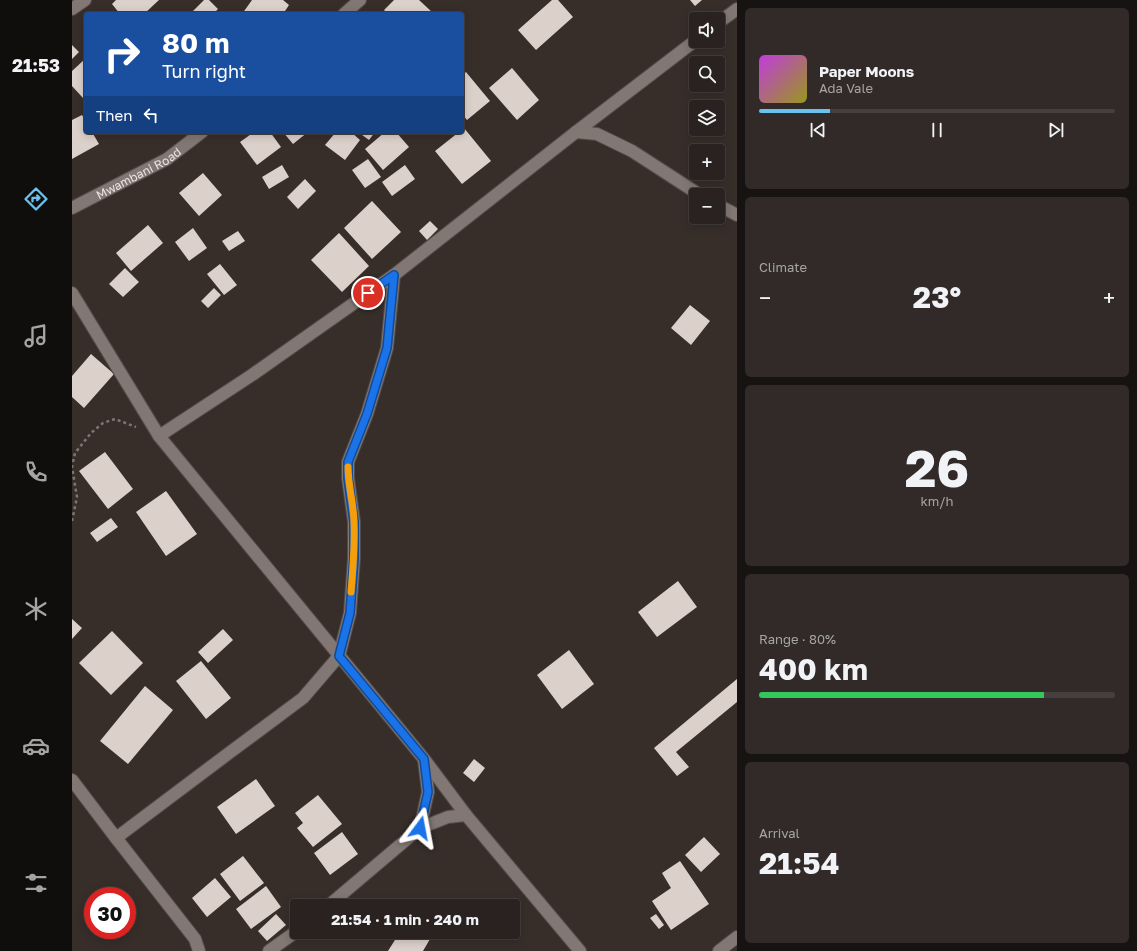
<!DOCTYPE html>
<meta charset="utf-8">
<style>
:root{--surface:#292220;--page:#312a29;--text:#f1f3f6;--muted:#a5a4a5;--line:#453f3e;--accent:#69c3f1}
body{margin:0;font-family:"Golos Text",sans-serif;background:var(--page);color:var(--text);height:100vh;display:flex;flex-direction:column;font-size:15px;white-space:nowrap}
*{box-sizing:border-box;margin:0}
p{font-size:13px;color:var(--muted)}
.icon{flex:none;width:22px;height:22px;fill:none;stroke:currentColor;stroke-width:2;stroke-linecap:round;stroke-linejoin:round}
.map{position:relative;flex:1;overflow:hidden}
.details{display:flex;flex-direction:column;gap:8px;padding:8px;background:#171312;width:400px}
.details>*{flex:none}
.guide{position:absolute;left:12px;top:12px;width:380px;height:122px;border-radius:4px;box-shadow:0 2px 10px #0003,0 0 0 1px var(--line);background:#1a4fa0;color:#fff;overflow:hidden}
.buttons{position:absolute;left:617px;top:12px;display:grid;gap:8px}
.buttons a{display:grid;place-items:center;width:36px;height:36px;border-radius:4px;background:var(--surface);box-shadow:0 2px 10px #0003,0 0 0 1px var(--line);font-size:20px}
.speed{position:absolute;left:12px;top:887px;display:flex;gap:8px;font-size:20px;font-weight:700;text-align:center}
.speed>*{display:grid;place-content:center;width:52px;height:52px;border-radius:50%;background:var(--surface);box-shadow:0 2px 10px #0003,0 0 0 1px var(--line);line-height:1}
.speed .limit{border:6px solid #d22;background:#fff;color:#111}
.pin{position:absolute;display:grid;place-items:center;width:34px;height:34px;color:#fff;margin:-17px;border:2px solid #fff;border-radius:50%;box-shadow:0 1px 4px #0007}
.me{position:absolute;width:44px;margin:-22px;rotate:13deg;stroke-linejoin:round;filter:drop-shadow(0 0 3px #0008)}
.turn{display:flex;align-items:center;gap:14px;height:84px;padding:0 12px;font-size:18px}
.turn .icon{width:52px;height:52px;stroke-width:2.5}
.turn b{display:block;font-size:28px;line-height:34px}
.then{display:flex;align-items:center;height:38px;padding:0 12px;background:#0003;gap:8px;font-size:15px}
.big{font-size:30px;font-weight:700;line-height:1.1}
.details .widget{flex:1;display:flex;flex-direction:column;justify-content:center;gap:6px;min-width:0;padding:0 14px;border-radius:6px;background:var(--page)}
.details .dial{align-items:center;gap:0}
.dial b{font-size:52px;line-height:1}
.song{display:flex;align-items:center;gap:12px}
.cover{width:48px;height:48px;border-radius:6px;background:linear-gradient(135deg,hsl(290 70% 55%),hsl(60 70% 35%))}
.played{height:4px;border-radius:2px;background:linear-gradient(90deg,var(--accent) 20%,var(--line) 20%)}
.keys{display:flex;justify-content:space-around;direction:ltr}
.heat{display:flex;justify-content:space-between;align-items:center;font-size:22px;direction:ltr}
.charge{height:6px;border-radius:3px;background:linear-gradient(90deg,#34c759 80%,var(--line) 0)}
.trip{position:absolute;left:218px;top:899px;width:230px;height:40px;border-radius:4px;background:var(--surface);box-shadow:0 2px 10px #0003,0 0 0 1px var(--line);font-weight:700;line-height:40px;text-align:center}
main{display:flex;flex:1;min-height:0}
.dock{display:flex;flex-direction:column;width:72px;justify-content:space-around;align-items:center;background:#100e0d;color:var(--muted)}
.dock .icon{width:28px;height:28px}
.dock .current{color:var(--accent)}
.dock b{font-size:18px;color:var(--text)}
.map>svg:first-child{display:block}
.building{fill:#dcd0cb}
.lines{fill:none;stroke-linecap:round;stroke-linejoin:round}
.minor-casing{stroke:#534c49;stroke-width:14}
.path{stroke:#7d7672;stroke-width:2.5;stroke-dasharray:3 3;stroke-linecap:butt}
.minor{stroke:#827773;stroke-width:12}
.route-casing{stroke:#114b97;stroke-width:10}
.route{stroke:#1a73e8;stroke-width:7}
.slow{stroke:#f59e0b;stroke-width:7}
.labels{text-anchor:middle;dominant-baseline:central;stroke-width:4;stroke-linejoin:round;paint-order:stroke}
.street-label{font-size:12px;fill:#eae4e2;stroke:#372e2a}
</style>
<main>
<nav class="dock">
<b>21:53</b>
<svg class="icon current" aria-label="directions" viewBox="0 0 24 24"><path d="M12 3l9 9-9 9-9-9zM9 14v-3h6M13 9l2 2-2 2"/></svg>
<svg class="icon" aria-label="music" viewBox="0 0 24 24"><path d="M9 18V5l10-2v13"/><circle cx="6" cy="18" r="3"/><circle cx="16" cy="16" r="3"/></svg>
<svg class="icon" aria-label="phone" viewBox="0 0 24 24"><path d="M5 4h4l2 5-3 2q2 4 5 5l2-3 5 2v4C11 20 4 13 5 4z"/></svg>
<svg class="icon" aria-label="climate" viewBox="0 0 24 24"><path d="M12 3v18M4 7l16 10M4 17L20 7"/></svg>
<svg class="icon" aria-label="car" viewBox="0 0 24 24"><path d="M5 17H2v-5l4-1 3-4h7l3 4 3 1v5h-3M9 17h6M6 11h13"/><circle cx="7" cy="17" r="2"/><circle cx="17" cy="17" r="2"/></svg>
<svg class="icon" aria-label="filters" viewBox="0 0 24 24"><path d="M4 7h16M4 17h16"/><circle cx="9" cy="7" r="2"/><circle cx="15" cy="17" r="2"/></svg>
</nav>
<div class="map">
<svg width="665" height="951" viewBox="0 0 665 951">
<rect width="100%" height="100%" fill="#372e2a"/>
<path class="building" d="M44,0h43l-15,14h-24l-8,-10z
M132,0h5l9,9 -5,5h-23z
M180,0h31l6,5 -6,9h-41z
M322,0h25l14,13 -1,1h-44l-4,-4z
M480,0h6l15,17 -37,33 -18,-20z
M618,0h12l-7,6z
M0,45l7,7 -7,7z
M13,59l1,1v34l-3,4 -11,-12v-15z
M440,68l27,32 -22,20 -28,-32z
M394,72l24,29 -23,19 -5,-6v-39z
M10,115l4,7v10h6l7,12 -27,15v-39z
M392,128l27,33 -29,23 -27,-33 24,-19h3v-3z
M182,132h16l11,15 -24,18 -17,-23z
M211,132h25l-15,12z
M264,132h15l9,8 -15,20 -20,-15z
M286,132h17l-6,8z
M313,132h11l13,15 -26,23 -18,-21z
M296,159l13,18 -16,11 -13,-18z
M210,165l7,12 -20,12 -7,-12z
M333,165l10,14 -23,17 -10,-14z
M131,173l19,22 -23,21 -20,-23z
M233,179l11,12 -18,18 -11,-12z
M300,201l29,31 -29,27 -28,-31z
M358,221l8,8 -11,11 -8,-9z
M76,225l15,18 -32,28 -15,-18z
M121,228l14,20 -18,13 -14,-19z
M166,231l7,10 -16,10 -7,-10z
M267,233l30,33 -27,26 -31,-32z
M148,264l17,21 -13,10 -17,-21z
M53,268l14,14 -16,15 -14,-13z
M142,288l7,7 -13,13 -7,-7z
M618,305l20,16 -19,24 -20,-17z
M19,354l23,20 -30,34 -12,-11v-21z
M33,452l28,37 -25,20 -29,-38z
M94,491l31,43 -31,22 -30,-44z
M39,518l7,9 -21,15 -7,-9z
M606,581l19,26 -40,30 -19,-25z
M0,619l10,9 -10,11z
M151,629l10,11 -25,23 -10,-11z
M40,631l31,32 -32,32 -32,-32z
M497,650l25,34 -32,25 -25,-34z
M129,661l30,37 -25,21 -30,-38z
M665,679v23l-61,50 13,15 -12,9 -23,-28z
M73,686l28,24 -45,54 -28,-23z
M402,759l11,9 -11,14 -11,-9z
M184,779l19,27 -39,28 -19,-27z
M246,795l24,29 -29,23 -16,-19 6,-5 -8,-10z
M270,832l16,22 -28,21 -16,-22z
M632,837l16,17 -19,18 -16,-17z
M171,856l21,27 -24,18 -20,-27z
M608,861l29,43 -38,26 -19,-29 19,-13 -9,-15z
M143,878l16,19 -24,20 -15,-19z
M194,886l15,21 -30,22 -15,-20z
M204,914l10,11 -19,16 -9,-10z
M584,914l8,11 -5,4 -9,-11z
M328,932h18l12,7 -7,12h-35z"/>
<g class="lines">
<g class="minor-casing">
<g id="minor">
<path d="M0,9l13,-9"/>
<path d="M272,14l16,-14"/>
<path d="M646,23l19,-14"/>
<path d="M504,132l21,2 35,17 68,44"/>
<path d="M646,205l19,10"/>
<path id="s1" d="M0,208l95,-49 35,-27"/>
<path d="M0,293l87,143 265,323 42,56 114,136"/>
<path d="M87,436l93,-61 142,-100 182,-143 120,-92"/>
<path d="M0,780l44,58 79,101 4,12"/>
<path d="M348,828l8,-36 -4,-32"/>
<path d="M44,838l113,-85 74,-55 36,-42 11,-43 4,-55v-36l-6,-44v-16l19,-48 20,-66 7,-73"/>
<path d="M256,906l92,-78 28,-11 18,-2"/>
<path d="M197,951l28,-20"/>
<path d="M647,951l18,-14"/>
</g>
</g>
<path class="path" d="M0,521l5,-24 -5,-30 3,-14 16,-20 12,-10 12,-4 21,8"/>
<use href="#minor" class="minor"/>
</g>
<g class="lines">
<g class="route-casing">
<path id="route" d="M296,293l26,-18 -7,73 -20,66 -19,48v16l6,44v36l-4,55 -11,43 85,103 4,33 -8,36"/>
</g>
<use href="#route" class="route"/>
<path class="slow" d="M276,467c0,19 6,38 6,56 1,23 -1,46 -3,69"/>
</g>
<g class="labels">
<g class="street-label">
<text stroke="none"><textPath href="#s1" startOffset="75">Mwambani Road</textPath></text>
</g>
</g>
</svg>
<div class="buttons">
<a><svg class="icon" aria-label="sound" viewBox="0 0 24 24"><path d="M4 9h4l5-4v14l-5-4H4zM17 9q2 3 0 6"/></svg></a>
<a><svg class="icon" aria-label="search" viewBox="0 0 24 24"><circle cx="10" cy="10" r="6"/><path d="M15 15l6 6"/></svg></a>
<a><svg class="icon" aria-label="layers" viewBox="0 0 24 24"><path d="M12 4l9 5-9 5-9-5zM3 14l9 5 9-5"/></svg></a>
<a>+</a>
<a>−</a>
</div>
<div class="speed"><div class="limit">30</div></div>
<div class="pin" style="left:296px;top:293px;background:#d93025"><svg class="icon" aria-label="arrive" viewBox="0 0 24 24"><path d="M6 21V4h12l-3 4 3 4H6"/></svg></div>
<svg class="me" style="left:348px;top:828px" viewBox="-20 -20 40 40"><path d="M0-17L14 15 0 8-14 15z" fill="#1a73e8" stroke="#fff" stroke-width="4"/></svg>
<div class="trip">21:54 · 1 min · 240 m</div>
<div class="guide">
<div class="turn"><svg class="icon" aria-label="right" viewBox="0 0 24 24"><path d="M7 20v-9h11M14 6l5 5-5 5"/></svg><div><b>80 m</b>Turn right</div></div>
<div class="then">Then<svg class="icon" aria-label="left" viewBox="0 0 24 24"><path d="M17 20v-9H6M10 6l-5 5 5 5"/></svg></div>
</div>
</div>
<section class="details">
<div class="widget">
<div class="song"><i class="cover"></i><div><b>Paper Moons</b><p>Ada Vale</p></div></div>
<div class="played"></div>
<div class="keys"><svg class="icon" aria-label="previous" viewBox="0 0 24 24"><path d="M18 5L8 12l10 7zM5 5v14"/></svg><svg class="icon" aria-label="pause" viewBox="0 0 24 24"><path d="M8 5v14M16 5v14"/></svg><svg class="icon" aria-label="next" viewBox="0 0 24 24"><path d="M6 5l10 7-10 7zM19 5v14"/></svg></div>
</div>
<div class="widget"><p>Climate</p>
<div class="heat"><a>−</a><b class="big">23°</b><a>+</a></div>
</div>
<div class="widget dial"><b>26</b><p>km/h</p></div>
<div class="widget"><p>Range · 80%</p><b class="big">400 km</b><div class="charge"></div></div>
<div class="widget"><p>Arrival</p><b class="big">21:54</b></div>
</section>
</main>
